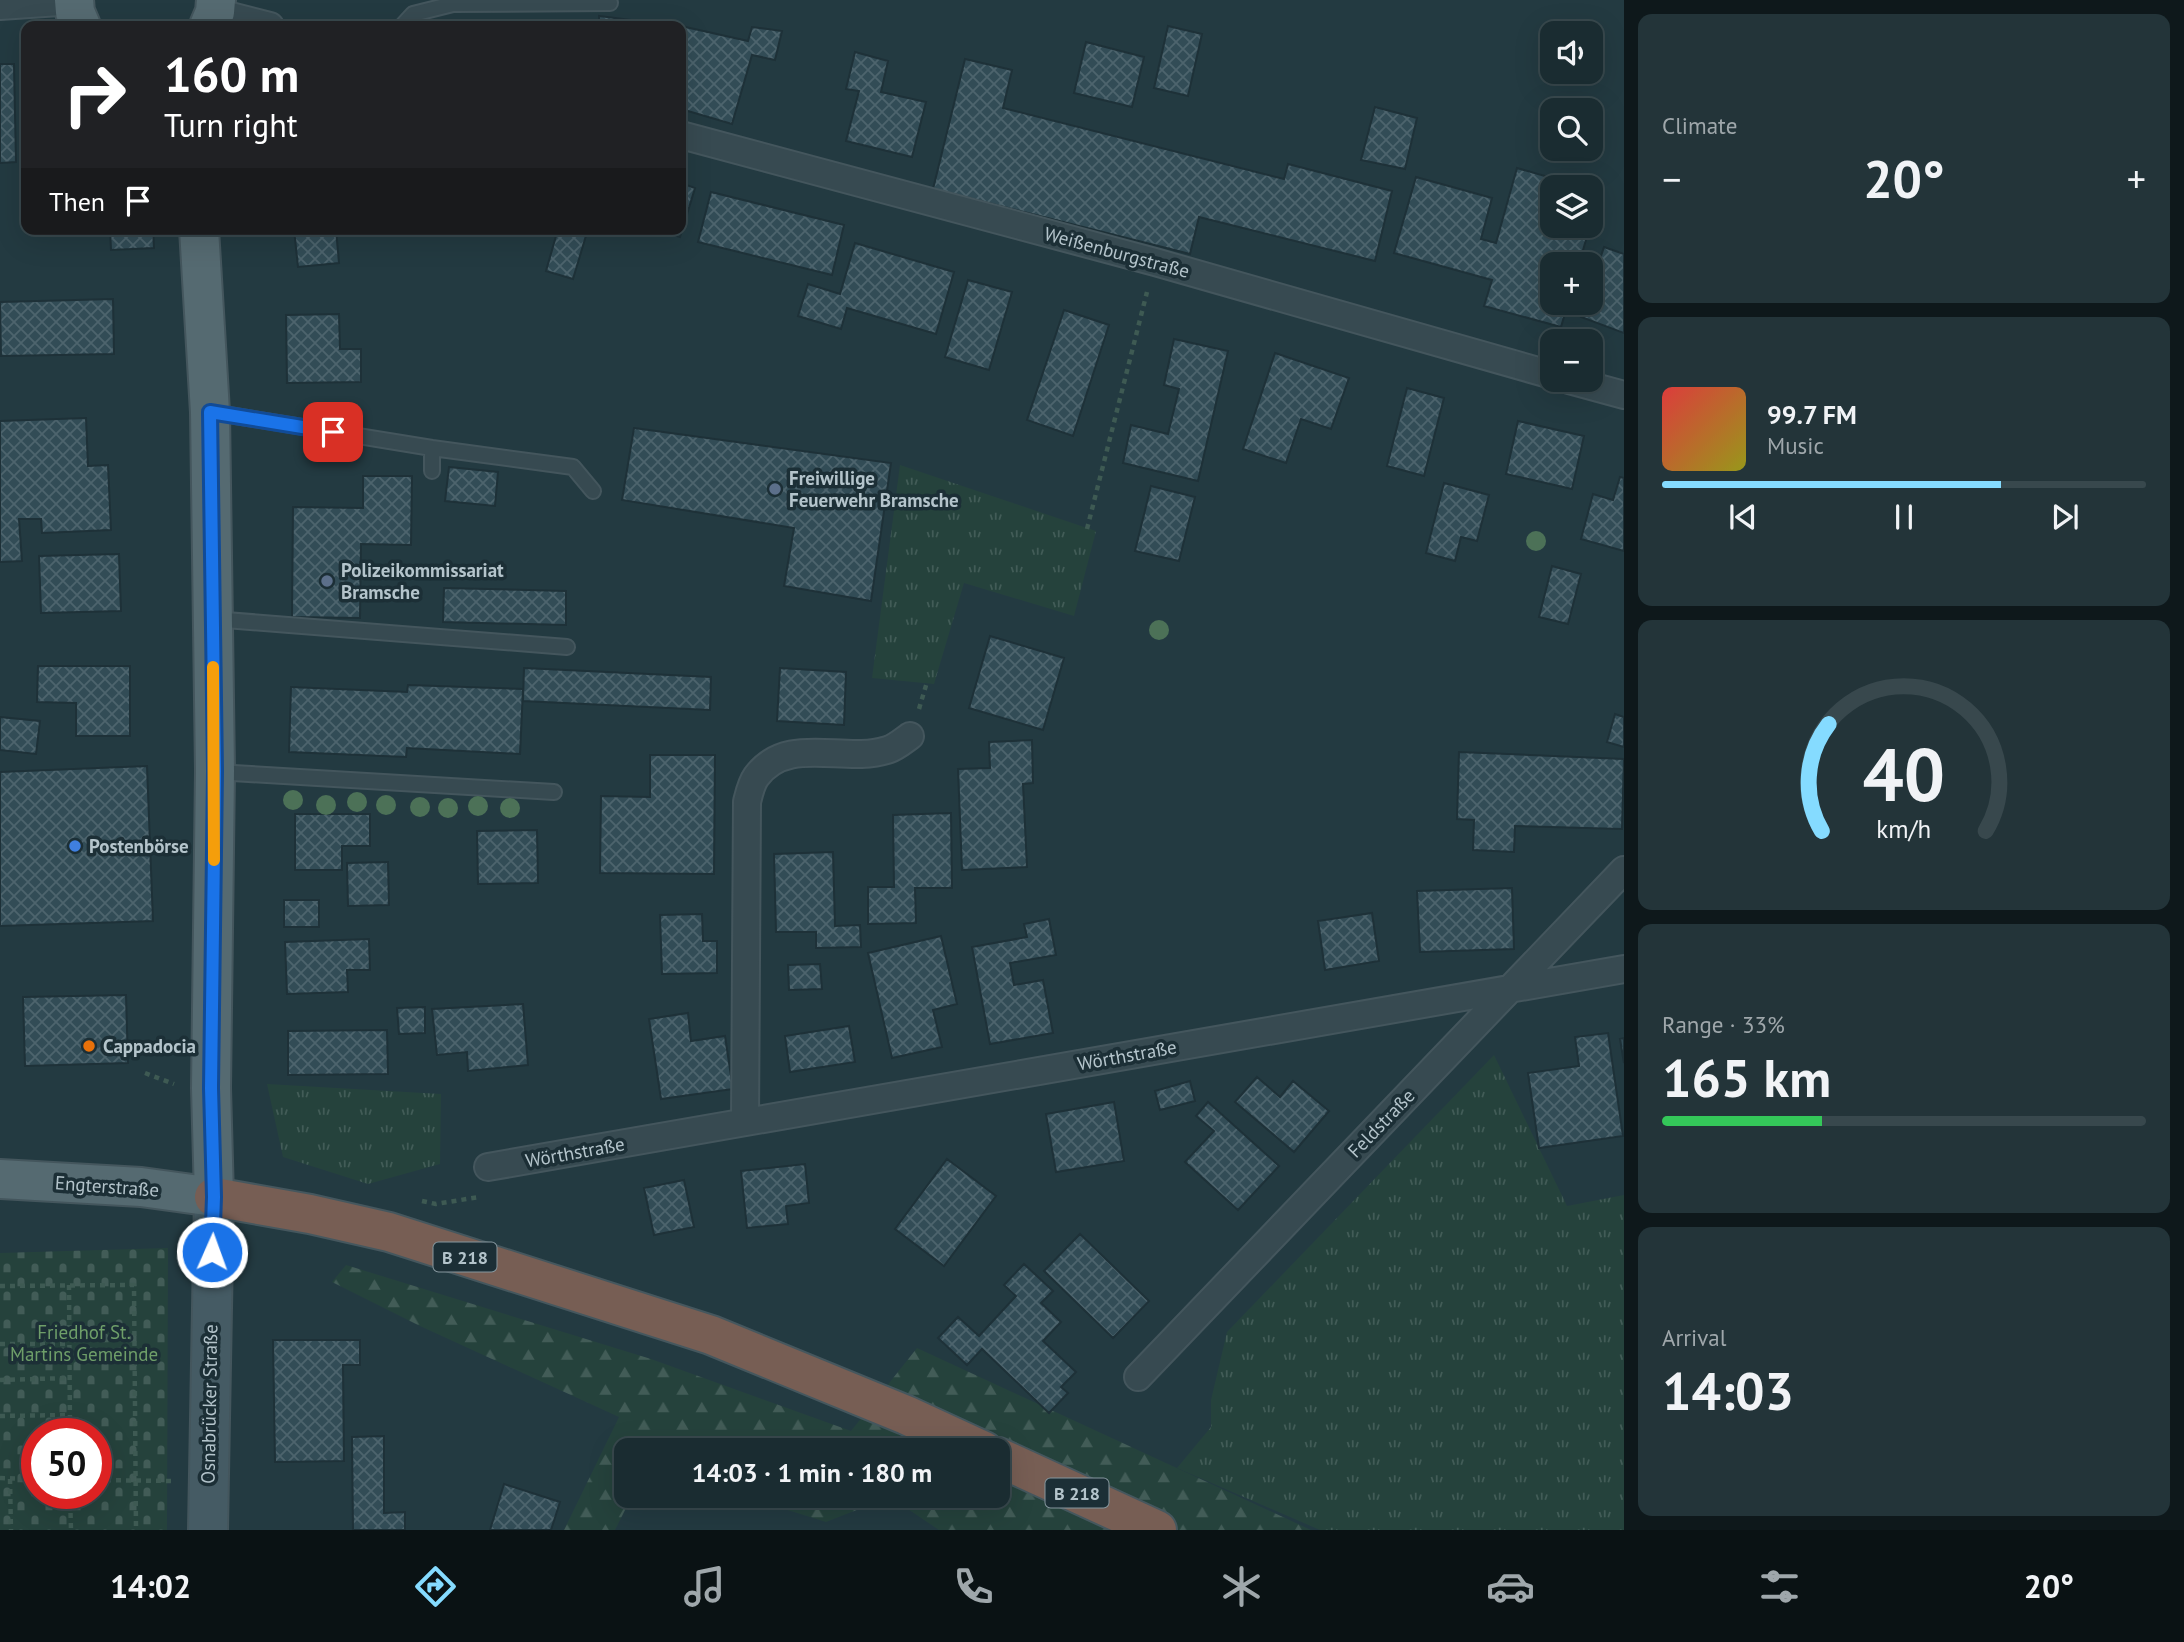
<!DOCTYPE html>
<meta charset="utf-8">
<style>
:root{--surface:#1a2c31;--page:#233439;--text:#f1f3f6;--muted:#9fa7ab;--line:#38484d;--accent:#85dbff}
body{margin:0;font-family:"PT Sans",sans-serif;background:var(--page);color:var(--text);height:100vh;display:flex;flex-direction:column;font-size:26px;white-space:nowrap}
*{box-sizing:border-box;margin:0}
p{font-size:23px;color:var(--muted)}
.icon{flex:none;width:38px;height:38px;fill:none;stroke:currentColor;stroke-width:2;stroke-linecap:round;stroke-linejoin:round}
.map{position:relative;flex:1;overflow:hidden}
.panel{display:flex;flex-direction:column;gap:14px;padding:14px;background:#0e181b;width:560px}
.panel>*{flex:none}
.guide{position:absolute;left:21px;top:21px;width:665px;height:214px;border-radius:14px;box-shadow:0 7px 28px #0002,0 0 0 2px var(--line);background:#202124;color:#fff;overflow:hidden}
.fabs{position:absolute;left:1540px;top:21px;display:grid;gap:14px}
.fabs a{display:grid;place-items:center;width:63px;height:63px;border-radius:14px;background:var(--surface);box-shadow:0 7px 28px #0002,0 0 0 2px var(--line);font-size:35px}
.speed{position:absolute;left:21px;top:1418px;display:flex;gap:14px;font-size:35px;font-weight:700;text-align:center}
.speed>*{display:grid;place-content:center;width:91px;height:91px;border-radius:50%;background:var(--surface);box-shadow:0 7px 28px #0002,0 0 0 2px var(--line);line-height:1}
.speed .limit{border:10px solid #d22;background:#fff;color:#111}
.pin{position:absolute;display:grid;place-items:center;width:60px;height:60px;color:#fff;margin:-30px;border-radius:14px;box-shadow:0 4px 10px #0006}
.me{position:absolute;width:77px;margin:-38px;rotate:2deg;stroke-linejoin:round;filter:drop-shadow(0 0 5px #0008)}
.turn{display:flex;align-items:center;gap:24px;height:147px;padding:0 28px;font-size:32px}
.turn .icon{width:91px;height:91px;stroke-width:2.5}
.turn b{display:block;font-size:49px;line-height:60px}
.then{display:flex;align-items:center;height:66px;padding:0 28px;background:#0003;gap:14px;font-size:26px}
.big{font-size:52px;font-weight:700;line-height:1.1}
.panel .widget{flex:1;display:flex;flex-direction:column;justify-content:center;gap:10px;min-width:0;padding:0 24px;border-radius:14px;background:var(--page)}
.panel .dial{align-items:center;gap:0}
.dial svg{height:182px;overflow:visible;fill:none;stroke:var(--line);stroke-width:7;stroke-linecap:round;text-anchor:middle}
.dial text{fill:var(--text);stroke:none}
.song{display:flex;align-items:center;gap:21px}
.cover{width:84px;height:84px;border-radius:10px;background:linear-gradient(135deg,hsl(0 70% 55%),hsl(60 70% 35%))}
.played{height:7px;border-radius:4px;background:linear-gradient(90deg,var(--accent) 70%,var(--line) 70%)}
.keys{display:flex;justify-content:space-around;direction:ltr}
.heat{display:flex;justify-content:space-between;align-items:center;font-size:38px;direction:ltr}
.charge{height:10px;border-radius:5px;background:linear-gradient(90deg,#34c759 33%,var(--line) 0)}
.trip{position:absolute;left:614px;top:1438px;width:396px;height:70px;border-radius:14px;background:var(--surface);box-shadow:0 7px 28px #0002,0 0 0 2px var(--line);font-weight:700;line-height:70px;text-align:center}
.tabs{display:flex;height:112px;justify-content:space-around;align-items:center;background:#0a1214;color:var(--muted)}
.tabs .icon{width:49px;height:49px}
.tabs .current{color:var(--accent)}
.tabs b{font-size:32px;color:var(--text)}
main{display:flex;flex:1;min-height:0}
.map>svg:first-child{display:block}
.grass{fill:url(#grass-tufts)}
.forest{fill:url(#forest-firs)}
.cemetery{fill:url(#cemetery-stones);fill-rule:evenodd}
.building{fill:url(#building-cross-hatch);stroke:#1e3138;stroke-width:2}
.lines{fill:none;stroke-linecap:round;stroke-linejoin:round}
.lane-casing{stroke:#44565d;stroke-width:18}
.street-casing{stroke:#44565d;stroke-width:30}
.secondary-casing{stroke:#44565d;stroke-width:42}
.primary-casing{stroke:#44565d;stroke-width:42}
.highway-casing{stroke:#45575e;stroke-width:42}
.path{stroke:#3e5a53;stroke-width:4.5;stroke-dasharray:5 5;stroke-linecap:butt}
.lane{stroke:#374a51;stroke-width:14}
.street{stroke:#374a51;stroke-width:26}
.secondary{stroke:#455b64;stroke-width:38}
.primary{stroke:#556a71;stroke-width:38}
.highway{stroke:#775e54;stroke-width:38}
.tree{fill:#4c7157}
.route-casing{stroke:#114b97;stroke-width:18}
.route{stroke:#1a73e8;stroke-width:12}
.slow{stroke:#f59e0b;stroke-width:12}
.service-dot{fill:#5c6f8a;stroke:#1c2f36;stroke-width:2.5}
.shop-dot{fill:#3f7fe0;stroke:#1c2f36;stroke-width:2.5}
.food-dot{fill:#e8710a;stroke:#1c2f36;stroke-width:2.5}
.labels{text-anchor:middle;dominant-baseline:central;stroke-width:7;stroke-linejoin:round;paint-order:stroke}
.shield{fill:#1c2f36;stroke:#86979e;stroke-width:2}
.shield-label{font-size:18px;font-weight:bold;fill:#b4c4cb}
.street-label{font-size:19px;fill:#b4c4cb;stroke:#1c2f36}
.poi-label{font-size:19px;font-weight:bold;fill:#b4c4cb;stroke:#1c2f36;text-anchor:start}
.park-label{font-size:19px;fill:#6e9e69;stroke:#1c2f36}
</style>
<main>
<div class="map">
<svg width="1624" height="1530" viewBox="0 0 1624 1530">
<defs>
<pattern id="grass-tufts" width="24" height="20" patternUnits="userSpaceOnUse" patternTransform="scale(1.75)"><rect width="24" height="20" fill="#25423c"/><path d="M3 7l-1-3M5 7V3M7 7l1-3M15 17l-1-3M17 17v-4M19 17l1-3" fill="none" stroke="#425c57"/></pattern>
<pattern id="forest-firs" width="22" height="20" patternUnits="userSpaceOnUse" patternTransform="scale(1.75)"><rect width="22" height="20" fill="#25423c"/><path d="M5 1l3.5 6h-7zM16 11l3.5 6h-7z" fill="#425c57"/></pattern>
<pattern id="cemetery-stones" width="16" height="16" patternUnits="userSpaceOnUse" patternTransform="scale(1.75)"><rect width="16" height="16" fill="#25423c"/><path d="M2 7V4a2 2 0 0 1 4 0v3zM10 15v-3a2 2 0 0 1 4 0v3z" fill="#425c57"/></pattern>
<pattern id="building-cross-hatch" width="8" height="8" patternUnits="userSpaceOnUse" patternTransform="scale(1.75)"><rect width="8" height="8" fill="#324c56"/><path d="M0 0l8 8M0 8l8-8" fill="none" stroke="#4d646d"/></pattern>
</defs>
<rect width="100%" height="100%" fill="#233a41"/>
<path class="grass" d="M900,465l196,66 -22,85 -110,-33 -30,101 -62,-6z
M1494,1055l73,151 57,-11v335h-304l-143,-62 34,-41v-27l16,-68z
M267,1084l174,10 -1,70 -72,20 -85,-27z"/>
<path class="forest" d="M346,1265l305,94 200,72 66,-83 394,182h-372l-49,-33 -64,25 -83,-26h255v-45h-372v45h6l-17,34h-51l55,-113 -199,-91 -88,-44z"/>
<path class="cemetery" d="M168,1248l-1,282h-167v-277zM96,1433v60h-59v-60z"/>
<path class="building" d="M599,16l80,10h-80z
M681,26l67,15 4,-14 30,4 -7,29 -23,-5 -20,69 -51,-15z
M1168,26l34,8 -14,62 -34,-8z
M1086,42l58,15 -12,50 -58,-14z
M855,52l33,9 -7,31 45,10 -14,55 -66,-16 13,-50 -13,-2z
M965,59l47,11 -9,38 281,71 4,-15 104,27 -17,70 -176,-44 -9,37 -257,-65z
M0,64h14l2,98 -16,1z
M1375,107l42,11 -12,51 -44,-9z
M1517,168l66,19h-31v39h38l-11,38h-27v39h16l-7,24 -77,-21 8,-26 -98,-27 22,-76 76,21 -11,41 15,4z
M681,183l14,5 -15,49 -24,-8h25z
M1591,189l8,3 -8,31z
M711,192l133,33 -12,50 -134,-33z
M110,229h43l1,19 -43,2z
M294,229h42l3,34 -41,4z
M558,229h30l-15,50 -27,-8z
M855,243l99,29 -18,62 -89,-26 -6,21 -43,-13 10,-32 32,10z
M1604,247l20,7v79l-43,-16 4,-14h6v-17z
M968,280l44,12 -23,78 -44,-13z
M113,299l1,55 -113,2 -1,-54z
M1064,310l45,15 -36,111 -46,-16z
M339,314l1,35h21v33l-74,1 -1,-68z
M1174,339l54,12 -30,130 -75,-18 8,-38 37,9 11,-45 -15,-4z
M1275,353l74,25 -18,51 -30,-10 -15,44 -43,-14z
M1407,388l37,10 -20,78 -37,-10z
M86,418l2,48 20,-1 3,65 -69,3 -1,-14h-22l3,42 -22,1v-141z
M1518,421l66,15 -12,53 -66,-15z
M634,428l257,35 -20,138 -87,-15 10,-58 -172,-28z
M449,467l49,5 -3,34 -50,-5z
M363,476h49l-1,69 -50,-1 -1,74 -68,-1 1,-110 70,1z
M1620,477l4,1v73l-43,-12 12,-45 20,6z
M1444,483l45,12 -12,46 -16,-4 -6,24 -29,-8z
M1151,486l44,11 -16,64 -44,-10z
M119,554l2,57 -80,2 -2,-57z
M1552,566l29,8 -13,50 -29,-7z
M444,588l122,3v34l-123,-3z
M990,636l74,22 -21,72 -74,-22z
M38,666h92v70h-54v-33l-39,-1z
M524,668l187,9 -1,33 -187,-9z
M780,668l66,4 -2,53 -67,-4z
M408,685l115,4 -3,65 -113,-6 -1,9 -117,-5 2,-65 116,5z
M1615,714l9,3v30l-17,-5z
M0,717l40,4 -4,33 -36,-4z
M1032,740l1,43 -10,1 4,83 -65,3 -4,-101 32,-1 -1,-26z
M1459,752l165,7 -2,70 -107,-3 -1,26 -41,-2 1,-30 -17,-1z
M650,755h65l-1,119 -114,-1 1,-77 49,1z
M147,766l6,155 -153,5v-154z
M951,813l1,75h-37l1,35 -48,1v-37h26l-1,-72z
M295,814h75v32h-28v24h-47z
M537,830l1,53 -60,1 -1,-53z
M833,852l2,74 25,-1 1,22 -45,1v-16h-40l-2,-78z
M388,862l1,43 -41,1 -1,-43z
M1512,888l2,61 -94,3 -3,-61z
M284,900h35v27h-35z
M1372,913l7,48 -54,9 -7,-49z
M702,914l1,27h14v32l-55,1 -2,-59z
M1049,919l7,36 -46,8 4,22 29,-5 10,53 -63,11 -18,-97 55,-10 -3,-13z
M941,936l16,68 -24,6 9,37 -50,11 -24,-105z
M369,939l1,31h-23l1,22 -61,2 -2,-52z
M820,964l2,25 -33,1 -1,-25z
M126,995l2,68 -103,3 -2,-69z
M523,1004l5,61 -60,6 -1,-19 -30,3 -5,-46z
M425,1007v26l-26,1 -2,-26z
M688,1013l3,28 34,-5 8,53 -72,10 -12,-80z
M849,1026l6,36 -65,10 -5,-36z
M387,1030l1,44 -100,1v-44z
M1608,1033l15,103 -84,12 -11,-75 51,-7 -4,-29z
M1624,1038v25l-4,-24z
M1257,1077l23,20 13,-16 36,30 -35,41 -59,-50z
M1190,1081l5,20 -35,9 -5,-19z
M1114,1102l10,59 -68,11 -10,-58z
M1208,1102l71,64 -41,44 -53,-48 29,-31 -18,-15z
M947,1159l49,37 -52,70 -49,-37z
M805,1164l4,39 -23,3 2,18 -41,4 -6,-57z
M684,1180l10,47 -40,8 -10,-47z
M1080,1234l69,67 -36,37 -69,-67z
M1024,1264l29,27 -12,12 20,19 -18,19 33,31 -15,15 7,6 -19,20 -67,-64 -15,16 -29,-27 20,-21 21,19 37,-40 -12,-11z
M273,1340h87v25h-17l1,96 -69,1z
M384,1436v77l21,-1v18h-52l-1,-93z
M504,1484l56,18 -9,28h-61z"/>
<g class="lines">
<g class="lane-casing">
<path id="lane" d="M402,26l11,-12 40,-10 157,-1
M211,412l221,36 141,19 20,24
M432,448v23
M213,619l354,28
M216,772l338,20"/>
</g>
<g class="street-casing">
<path id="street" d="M0,6l74,-5
M215,12l55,14
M681,135l474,127 397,113
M1569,380l55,15
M745,1121l2,-319c2,-8 4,-18 9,-25 31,-43 88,-13 131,-27 8,-2 16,-9 23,-14
M488,1167l1136,-198
M1138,1377l486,-507"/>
</g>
<g class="secondary-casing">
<path id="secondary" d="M208,1530l6,-333"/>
</g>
<g class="primary-casing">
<path id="primary" d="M74,0l1,12 6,14
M209,26l6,-14 1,-12
M0,1179l141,8 73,10 -3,-109 4,-317 -5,-359 -11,-183"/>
</g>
<g class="highway-casing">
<path id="highway" d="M214,1197l96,17 79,18 322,103 195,80 78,36
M998,1457l159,73"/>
</g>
<path class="path" d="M1087,529l60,-237
M919,709l8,-27
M145,1073l29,11
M422,1201l14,3 43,-7
M69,1285l1,148
M0,1286l134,-1 2,245
M0,1344h69
M0,1380l69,-2
M0,1416l70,-1
M0,1478l37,1
M10,1479l1,51
M96,1480l76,1
M70,1493l1,37"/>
<use href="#lane" class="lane"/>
<use href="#street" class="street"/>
<use href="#secondary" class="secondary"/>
<use href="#primary" class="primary"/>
<use href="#highway" class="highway"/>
</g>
<g class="tree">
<circle cx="1536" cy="541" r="10"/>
<circle cx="1159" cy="630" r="10"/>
<circle cx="293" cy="800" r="10"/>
<circle cx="357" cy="802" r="10"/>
<circle cx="326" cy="805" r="10"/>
<circle cx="386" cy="805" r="10"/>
<circle cx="478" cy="806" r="10"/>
<circle cx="420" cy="807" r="10"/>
<circle cx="448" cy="808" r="10"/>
<circle cx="510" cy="808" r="10"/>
</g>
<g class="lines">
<g class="route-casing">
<path id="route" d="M212,1252l2,-55 -3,-109 4,-317 -5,-359 123,20"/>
</g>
<use href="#route" class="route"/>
<path class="slow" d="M213,667l1,193"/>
</g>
<g class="service-dot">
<circle cx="775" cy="489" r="7"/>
<circle cx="327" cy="581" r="7"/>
</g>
<circle class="shop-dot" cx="75" cy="846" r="7"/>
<circle class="food-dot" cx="89" cy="1046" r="7"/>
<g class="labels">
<g class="shield">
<rect x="433.5" y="1242.5" width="63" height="29" rx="5"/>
<rect x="1045.5" y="1478.5" width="63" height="29" rx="5"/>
</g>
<g class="shield-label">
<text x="465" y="1257">B 218</text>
<text x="1077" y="1493">B 218</text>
</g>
<g class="street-label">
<text transform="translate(1117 252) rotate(15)">Weißenburgstraße</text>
<text transform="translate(1127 1055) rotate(-10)">Wörthstraße</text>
<text transform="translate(1381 1123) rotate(-46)">Feldstraße</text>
<text transform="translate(575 1152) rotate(-10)">Wörthstraße</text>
<text transform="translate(107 1186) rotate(4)">Engterstraße</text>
<text transform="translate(209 1404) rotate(-89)">Osnabrücker Straße</text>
</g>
<g class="poi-label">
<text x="789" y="478">Freiwillige<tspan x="789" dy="22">Feuerwehr Bramsche</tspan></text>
<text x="341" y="570">Polizeikommissariat<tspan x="341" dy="22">Bramsche</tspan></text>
<text x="89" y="846">Postenbörse</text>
<text x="103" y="1046">Cappadocia</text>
</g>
<g class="park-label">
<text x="84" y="1332">Friedhof St.<tspan x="84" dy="22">Martins Gemeinde</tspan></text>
</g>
</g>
</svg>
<div class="fabs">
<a><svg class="icon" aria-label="sound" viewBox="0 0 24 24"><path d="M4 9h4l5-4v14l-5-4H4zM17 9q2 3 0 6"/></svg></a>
<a><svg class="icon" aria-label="search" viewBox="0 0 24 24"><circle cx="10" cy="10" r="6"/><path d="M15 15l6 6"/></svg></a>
<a><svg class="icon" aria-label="layers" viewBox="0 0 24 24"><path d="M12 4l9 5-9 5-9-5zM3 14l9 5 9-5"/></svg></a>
<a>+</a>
<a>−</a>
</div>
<div class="speed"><div class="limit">50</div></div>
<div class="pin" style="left:333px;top:432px;background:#d93025"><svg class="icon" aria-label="arrive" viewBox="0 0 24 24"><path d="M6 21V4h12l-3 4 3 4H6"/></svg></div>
<svg class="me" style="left:212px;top:1252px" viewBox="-20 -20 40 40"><circle r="17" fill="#1a73e8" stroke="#fff" stroke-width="3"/><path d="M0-11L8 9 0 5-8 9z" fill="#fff"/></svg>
<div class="trip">14:03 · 1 min · 180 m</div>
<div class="guide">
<div class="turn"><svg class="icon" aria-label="right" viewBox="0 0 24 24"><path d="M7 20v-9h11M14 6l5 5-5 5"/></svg><div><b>160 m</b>Turn right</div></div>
<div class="then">Then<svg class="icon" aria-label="arrive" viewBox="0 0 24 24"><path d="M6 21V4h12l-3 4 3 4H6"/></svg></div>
</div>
</div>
<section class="panel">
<div class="widget"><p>Climate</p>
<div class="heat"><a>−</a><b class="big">20°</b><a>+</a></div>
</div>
<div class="widget">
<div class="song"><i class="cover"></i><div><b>99.7 FM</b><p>Music</p></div></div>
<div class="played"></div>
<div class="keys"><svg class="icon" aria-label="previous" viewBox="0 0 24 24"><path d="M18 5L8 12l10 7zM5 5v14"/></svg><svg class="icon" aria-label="pause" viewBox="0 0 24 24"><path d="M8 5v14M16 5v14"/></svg><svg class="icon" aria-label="next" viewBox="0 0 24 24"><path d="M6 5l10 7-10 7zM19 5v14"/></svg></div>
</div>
<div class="widget dial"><svg viewBox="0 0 100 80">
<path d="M14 69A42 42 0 1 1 86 69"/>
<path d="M14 69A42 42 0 0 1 17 22" stroke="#85dbff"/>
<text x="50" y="56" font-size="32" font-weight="700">40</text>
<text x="50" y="72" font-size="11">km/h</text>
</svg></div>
<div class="widget"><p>Range · 33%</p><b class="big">165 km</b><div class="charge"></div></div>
<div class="widget"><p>Arrival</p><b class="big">14:03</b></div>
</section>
</main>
<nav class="tabs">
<b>14:02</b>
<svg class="icon current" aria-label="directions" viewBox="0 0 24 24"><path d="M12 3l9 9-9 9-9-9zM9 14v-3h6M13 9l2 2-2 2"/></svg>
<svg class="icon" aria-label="music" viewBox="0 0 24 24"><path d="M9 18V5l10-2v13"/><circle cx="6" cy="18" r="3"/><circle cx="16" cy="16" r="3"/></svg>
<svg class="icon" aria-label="phone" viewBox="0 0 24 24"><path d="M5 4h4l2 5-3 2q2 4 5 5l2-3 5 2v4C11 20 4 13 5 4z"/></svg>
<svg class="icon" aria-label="climate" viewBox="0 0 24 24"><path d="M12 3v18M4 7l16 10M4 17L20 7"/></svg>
<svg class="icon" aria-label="car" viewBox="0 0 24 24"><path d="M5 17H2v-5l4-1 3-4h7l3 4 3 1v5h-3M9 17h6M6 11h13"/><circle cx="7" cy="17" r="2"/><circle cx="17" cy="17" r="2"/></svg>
<svg class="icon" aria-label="filters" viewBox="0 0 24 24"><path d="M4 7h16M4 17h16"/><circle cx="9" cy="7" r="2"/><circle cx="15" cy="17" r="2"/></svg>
<b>20°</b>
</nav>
